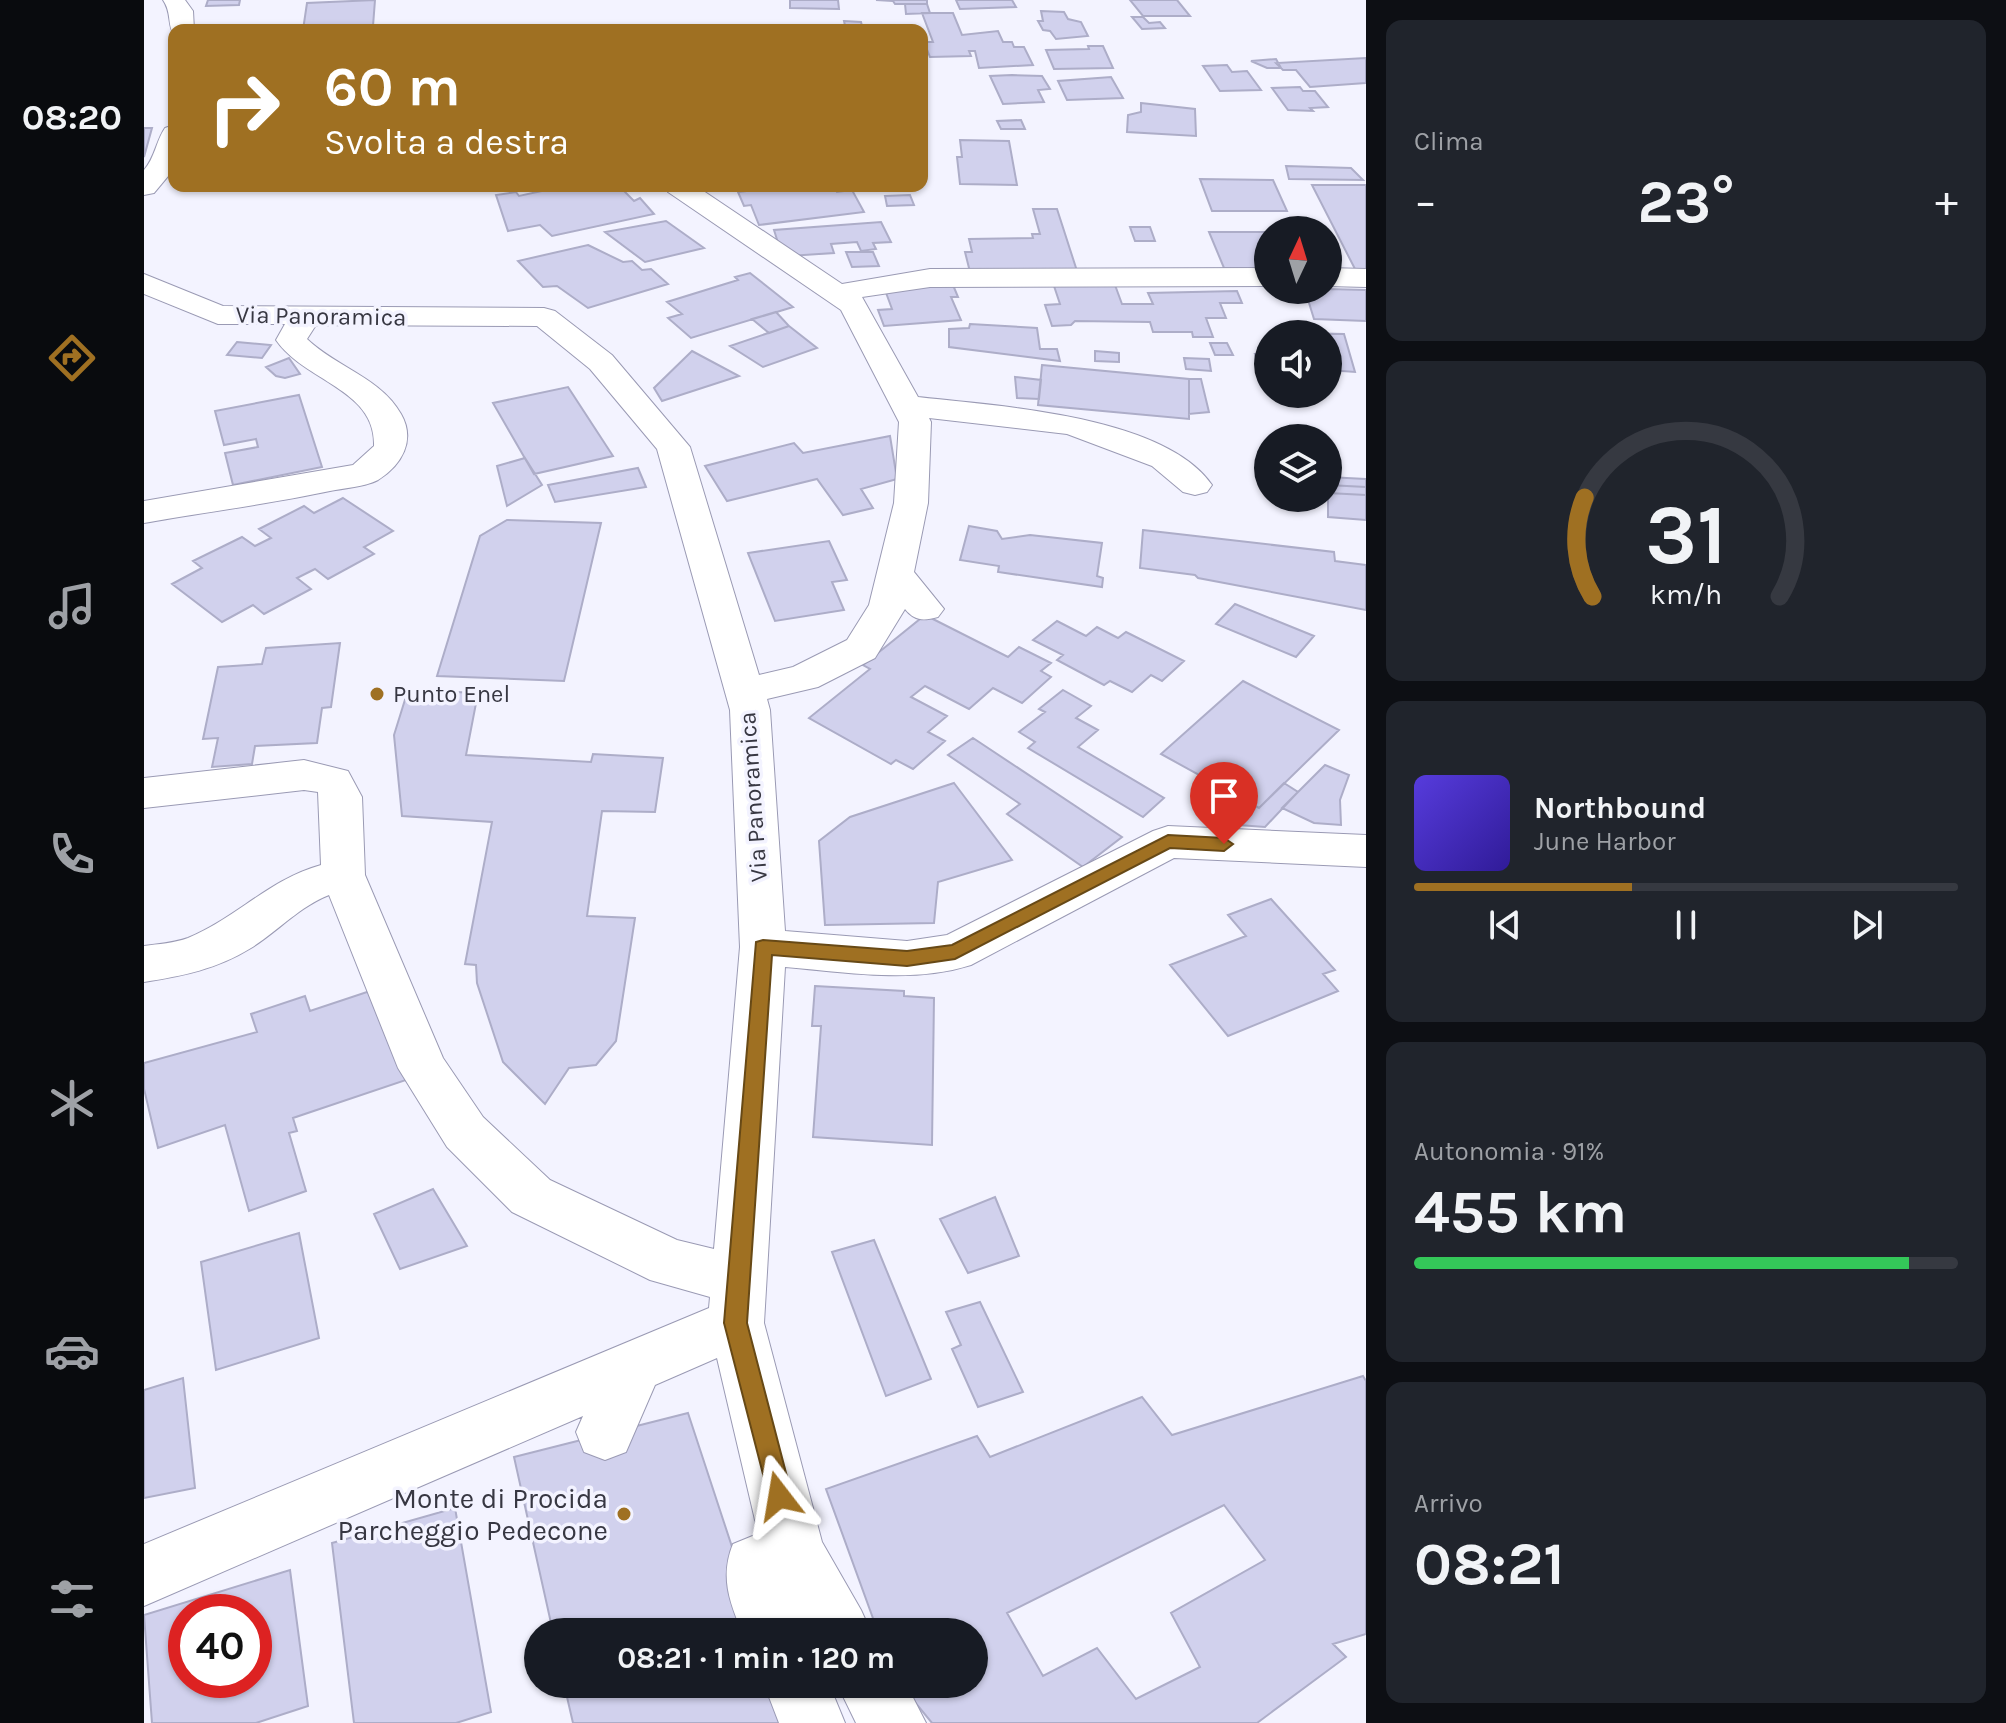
<!DOCTYPE html>
<html lang="it">
<meta charset="utf-8">
<style>
:root{--surface:#171b24;--page:#20242c;--text:#f1f3f6;--muted:#9ea1a6;--line:#363941;--accent:#9f7022}
body{margin:0;font-family:Karla,sans-serif;background:var(--page);color:var(--text);height:100vh;display:flex;flex-direction:column;font-size:30px;white-space:nowrap}
*{box-sizing:border-box;margin:0}
p{font-size:26px;color:var(--muted)}
.icon{flex:none;width:44px;height:44px;fill:none;stroke:currentColor;stroke-width:2;stroke-linecap:round;stroke-linejoin:round}
.map{position:relative;flex:1;overflow:hidden}
.drawer{display:flex;flex-direction:column;gap:20px;padding:20px;background:#0d0f14;width:640px}
.drawer>*{flex:none}
.top-card{position:absolute;left:24px;top:24px;width:760px;height:168px;border-radius:16px;box-shadow:0 2px 6px #0004;background:#9f7022;color:#fff;overflow:hidden}
.needle{width:52px;rotate:4deg}
.buttons{position:absolute;left:1110px;top:216px;display:grid;gap:16px}
.buttons a{display:grid;place-items:center;width:88px;height:88px;border-radius:50%;background:var(--surface);box-shadow:0 2px 6px #0004;font-size:40px}
.speed{position:absolute;left:24px;top:1594px;display:flex;gap:16px;font-size:40px;font-weight:700;text-align:center}
.speed>*{display:grid;place-content:center;width:104px;height:104px;border-radius:50%;background:var(--surface);box-shadow:0 2px 6px #0004;line-height:1}
.speed .limit{border:12px solid #d22;background:#fff;color:#111}
.pin{position:absolute;display:grid;place-items:center;width:68px;height:68px;color:#fff;margin:-82px -34px;border-radius:50% 50% 50% 0;rotate:-45deg;box-shadow:0 0 8px #0007}
.pin .icon{rotate:45deg}
.me{position:absolute;width:88px;margin:-44px;rotate:346deg;stroke-linejoin:round;filter:drop-shadow(0 0 6px #0008)}
.turn{display:flex;align-items:center;gap:28px;height:168px;padding:0 24px;font-size:36px}
.turn .icon{width:104px;height:104px;stroke-width:2.5}
.turn b{display:block;font-size:56px;line-height:68px}
.big{font-size:60px;font-weight:700;line-height:1.1}
.drawer .widget{flex:1;display:flex;flex-direction:column;justify-content:center;gap:12px;min-width:0;padding:0 28px;border-radius:16px;background:var(--page)}
.drawer .dial{align-items:center;gap:0}
.dial svg{height:208px;overflow:visible;fill:none;stroke:var(--line);stroke-width:7;stroke-linecap:round;text-anchor:middle}
.dial text{fill:var(--text);stroke:none}
.song{display:flex;align-items:center;gap:24px}
.cover{width:96px;height:96px;border-radius:12px;background:linear-gradient(135deg,hsl(250 70% 55%),hsl(250 70% 35%))}
.played{height:8px;border-radius:4px;background:linear-gradient(90deg,var(--accent) 40%,var(--line) 40%)}
.keys{display:flex;justify-content:space-around;direction:ltr}
.heat{display:flex;justify-content:space-between;align-items:center;font-size:44px;direction:ltr}
.charge{height:12px;border-radius:6px;background:linear-gradient(90deg,#34c759 91%,var(--line) 0)}
.trip{position:absolute;left:380px;top:1618px;width:464px;height:80px;border-radius:40px;background:var(--surface);box-shadow:0 2px 6px #0004;font-weight:700;line-height:80px;text-align:center}
main{display:flex;flex:1;min-height:0}
.menu{display:flex;flex-direction:column;width:144px;justify-content:space-around;align-items:center;background:#090b0e;color:var(--muted)}
.menu .icon{width:56px;height:56px}
.menu .active{color:var(--accent)}
.menu b{font-size:36px;color:var(--text)}
.map>svg:first-child{display:block}
.building{fill:#d1d1ed;stroke:#adadc8;stroke-width:2;fill-rule:evenodd}
.lines{fill:none;stroke-linecap:round;stroke-linejoin:round}
.minor-casing{stroke:#9a9ab4;stroke-width:2}
.minor{fill:#fff;fill-rule:evenodd}
.route{fill:#9f7022;stroke:#674916;stroke-width:2}
.poi-dot{fill:#9f7022;stroke:#f3f3ff;stroke-width:3}
.labels{text-anchor:middle;dominant-baseline:central;stroke-width:7;stroke-linejoin:round;paint-order:stroke}
.street-label{font-size:24px;fill:#373742;stroke:#f3f3ff}
.poi-label{font-size:24px;fill:#373742;stroke:#f3f3ff;text-anchor:start}
.near-poi-label{font-size:28px;fill:#373742;stroke:#f3f3ff;text-anchor:end}
</style>
<main>
<nav class="menu">
<b>08:20</b>
<svg class="icon active" aria-label="directions" viewBox="0 0 24 24"><path d="M12 3l9 9-9 9-9-9zM9 14v-3h6M13 9l2 2-2 2"/></svg>
<svg class="icon" aria-label="music" viewBox="0 0 24 24"><path d="M9 18V5l10-2v13"/><circle cx="6" cy="18" r="3"/><circle cx="16" cy="16" r="3"/></svg>
<svg class="icon" aria-label="phone" viewBox="0 0 24 24"><path d="M5 4h4l2 5-3 2q2 4 5 5l2-3 5 2v4C11 20 4 13 5 4z"/></svg>
<svg class="icon" aria-label="climate" viewBox="0 0 24 24"><path d="M12 3v18M4 7l16 10M4 17L20 7"/></svg>
<svg class="icon" aria-label="car" viewBox="0 0 24 24"><path d="M5 17H2v-5l4-1 3-4h7l3 4 3 1v5h-3M9 17h6M6 11h13"/><circle cx="7" cy="17" r="2"/><circle cx="17" cy="17" r="2"/></svg>
<svg class="icon" aria-label="filters" viewBox="0 0 24 24"><path d="M4 7h16M4 17h16"/><circle cx="9" cy="7" r="2"/><circle cx="15" cy="17" r="2"/></svg>
</nav>
<div class="map">
<svg width="1222" height="1723" viewBox="0 0 1222 1723">
<rect width="100%" height="100%" fill="#f3f3ff"/>
<path class="building" d="M64,0h32l-1,5 -33,1z
M231,0l-2,26 -70,4 4,-27z
M646,0h48l1,9 -49,-1z
M732,0h51v4h-32l-2,-3z
M812,0h56l4,7 -56,2z
M986,0h47l13,16h-47z
M761,4h22l3,9 -24,1z
M897,11l23,1 4,7 13,3 7,14 -32,3 -6,-8 -7,-1 -5,-9h5z
M778,13h31l9,22 36,-4 5,11h9l2,5h10l9,18 -54,3 -4,-17h-6l2,5 -41,1 -6,-15h9z
M988,17h11l6,6 11,-1 5,6 -23,1z
M700,21l17,1 2,8h-17z
M944,46h15l10,22 -59,1 -8,-19 43,-1z
M1222,58v25l-56,4 -14,-17h-13l-7,-7z
M1132,59l5,9h-14l-16,-7z
M1083,65l5,7 15,-1 14,19 -41,1 -17,-25z
M868,75l30,1 8,13 -12,1 6,12 -41,2 -13,-28z
M967,77l12,21 -56,2 -9,-19z
M1156,87l3,4h12l13,16 -18,1 3,3 -25,-1 -16,-22z
M997,103l54,6 1,27 -69,-4 1,-17 13,-3z
M877,120l4,9h-24l-4,-8z
M0,128h8l-8,29z
M816,140l49,1 8,44 -57,-1 -3,-27h5z
M1142,166l65,2 12,12 -74,-1z
M1056,179l73,1 14,31h-75z
M1168,185h54v84h-11z
M421,186h63l1,2 -6,2 11,11 6,-3 14,16 -102,22 -12,-11 -32,6 -12,-36 20,-3 3,4z
M691,186l2,6 15,-2 12,22 -105,13 -8,-20 -7,1 -6,-14 54,-6z
M766,195l4,10 -27,1 -2,-10z
M889,209h24l20,62 -107,1 -5,-20h7l-3,-13 64,-1 -1,-4h8z
M522,221l38,27 -59,14 -40,-30z
M737,222l10,20 -18,1 3,6 -15,2 -4,-9 -26,2 3,9 -45,3 -10,-10 -5,-16z
M986,227h20l5,14h-20z
M1065,232h59v37l-44,-1z
M444,245l35,17 9,-1 10,9 9,-1 17,15 -80,24 -31,-22 -14,1 -25,-26z
M702,252h27l6,14 -27,1z
M606,273l43,34 -102,31 -23,-20 14,-4 -15,-12 71,-22 -3,-3z
M809,285l5,12h-7l10,23 -77,6 -6,-16 14,-1 -7,-19z
M971,285l7,19h31l-5,-11 89,-2 5,12h-22l6,15h-20l7,19h-20l-1,-5h-39l-3,-10 -75,-1 -4,4 -19,1 -7,-21 15,-1 -6,-18z
M1184,289l38,1v31l-52,-2 -9,-29z
M632,312l13,14 -20,7 -17,-14z
M826,324l67,4 3,21h17l3,12 -111,-14v-18l20,-1z
M645,326l28,22 -54,19 -33,-21z
M1154,333l46,1 11,38 -27,-2v-36z
M93,342l34,3 -9,13 -35,-3z
M1066,343h17l6,12h-18z
M548,351l47,25 -77,25 -8,-13z
M951,351l24,2v9l-24,-1z
M1111,354h13v19h-6z
M145,358l11,16 -15,4 -9,-2 -10,-9z
M1040,358l25,1 2,12 -25,-2z
M898,365l147,14v40l-151,-14z
M871,377l26,3 -2,19 -22,-1z
M1045,379h12l8,33 -20,2z
M424,387l45,69 -79,18 -41,-71z
M155,395l23,72 -89,18 -8,-32 33,-6 -2,-8 -32,6 -9,-34z
M746,436l7,43 -36,10 12,19 -30,7 -26,-36 -90,22 -22,-35 89,-23 9,10z
M381,458l17,27 -35,21 -10,-40z
M494,468l8,19 -91,15 -7,-17z
M1184,477l38,2v8l-38,-2z
M1184,485l38,2v8l-38,-2z
M1184,493l38,2v25l-38,-3z
M199,498l50,33 -29,16 10,7 -46,25 -13,-10 -18,9 14,11 -47,25 -11,-9 -31,17 -50,-38 30,-16 -9,-7 49,-24 13,9 16,-8 -12,-9 45,-23 10,7z
M363,520l94,3 -37,158 -127,-5 43,-140z
M825,526l28,5 5,8 28,-4 72,8 -5,33 6,2 -1,9 -104,-15 1,-6 -39,-6z
M999,530l191,22 1,9 31,4v45l-168,-32 -3,-3 -55,-7z
M685,541l18,39 -15,2 12,28 -69,11 -27,-68z
M1091,604l79,32 -18,21 -80,-33z
M781,615l83,42 11,-10 32,16 -10,8 10,6 -29,26 -29,-15 -24,21 -44,-23 -14,11 36,19 -19,16 17,9 -32,28 -17,-9 -5,4 -82,-46 61,-49 -7,-4z
M913,621l29,15 11,-9 21,11 8,-6 58,29 -22,20 -11,-6 -19,17 -22,-11 -6,4 -47,-25 6,-5 -30,-15z
M196,643l-9,64 -9,1 -5,35 -62,3 -3,18 -40,3 6,-29 -15,1 15,-72 44,-3 4,-16z
M1099,681l96,49 -80,78 -98,-54z
M264,690l70,3 -12,62 125,7 2,-8 70,4 -8,54 -53,-1 -15,105 48,2 -19,123 -20,24 -27,3 -24,36 -42,-42 -26,-79 -1,-18 -11,-1 27,-142 -90,-6 -8,-81z
M919,690l28,16 -15,12 22,12 -20,17 86,51 -21,19 -115,-69 7,-6 -16,-10 26,-20 -6,-3z
M829,738l149,99 -39,30 -76,-53 13,-10 -72,-49z
M1181,765l24,10 -9,25 1,25 -27,-2 -32,-15z
M810,783l58,77 -74,22 -4,41 -109,2 -6,-84 31,-24z
M1140,783l14,9 -33,35 -54,-4 17,-32 31,17z
M1127,899l64,71 -12,4 15,17 -110,45 -58,-71 76,-29 -18,-21z
M671,986l89,5v5l30,2 -2,147 -119,-8 8,-111h-9z
M238,987l33,90 -122,41 4,13 -8,2 17,58 -57,20 -24,-86 -67,23 -14,-59v-26l113,-31 -6,-18 54,-18 5,15z
M289,1189l34,57 -67,23 -26,-55z
M851,1197l24,59 -51,17 -28,-54z
M155,1233l20,105 -103,32 -15,-108z
M730,1240l57,139 -45,17 -54,-144z
M836,1302l43,90 -45,15 -26,-58 9,-4 -15,-33z
M1219,1376l3,5v253l-33,10 13,13 -89,66h-325l-32,-39h74v-52h-96l-52,-143 151,-53 13,21 152,-60 30,38zM1080,1505l41,55 -94,53 29,54 -64,32 -39,-51 -54,28 -36,-63z
M39,1378l12,110 -51,10v-108z
M544,1413l72,219h-207l-39,-175z
M311,1508l36,204 -35,11h-102l-22,-180z
M146,1570l18,136 -52,17h-104l-8,-108zM42,1612h68v68h-68z
M420,1684h213l13,39h-217z"/>
<g class="lines">
<g class="minor-casing">
<path id="minor" d="M19,0h22l8,11 1,19h-20v5c-7,-11 -2,-22 -11,-35z
M30,125v44l-20,24 -10,2v-25c11,-12 12,-29 21,-42z
M521,186h31l146,98 88,-15 338,-1v18l-338,1 -68,10 56,100c78,9 246,18 294,88l-5,7 -12,3 -12,-3 -31,-26 -85,-32 -138,-16 2,4 -3,81 -14,69 30,37 -6,8c-15,4 -23,4 -33,-8l-30,49 -57,29 -51,12 3,11 15,221 122,10 40,-6 206,-104 15,-5 198,9v32l-192,-9 -203,107c-60,19 -124,7 -186,2l-21,356 58,219 39,68 10,22h-129c-13,-31 -22,-56 -9,-88l22,-9 4,2 -42,-179 -62,27 -29,67 -21,8 -21,-8 -8,-20 7,-16 -439,190v-62l565,-236 1,-11 -60,-17 -138,-68 -65,-65 -49,-79 -69,-173c-30,12 -51,36 -78,53 -34,21 -68,28 -107,34v-36c14,-2 31,-3 44,-8 48,-20 82,-59 133,-73l-3,-73 -14,-2 -160,18v-30l160,-18 44,11 14,26 3,78 78,183 40,59 67,63 127,60 37,9 26,-302 -10,-237 -73,-261 -67,-80 -53,-43 -221,-1 -9,14c29,28 74,39 94,75 15,26 1,51 -23,66 -13,7 -34,8 -48,11 -61,13 -124,21 -186,32v-22l209,-36 21,-19c2,-57 -69,-64 -98,-106l9,-16h-67l-74,-30v-20l79,32 321,2 11,3 57,44 78,92 69,228 34,-8 54,-27 22,-35 25,-102 5,-81 -58,-112 -173,-118z
M1184,268l38,1v18l-38,-1z
M620,1684h65l16,39h-66z
M693,1684h69l20,39h-70z"/>
</g>
<use href="#minor" class="minor"/>
</g>
<path class="route" d="M1024,835l56,3 9,6 -9,7 -54,-3 -215,111 -48,7 -135,-11 -25,368 45,173 -4,9 -9,4 -8,-4 -47,-182 32,-381 7,-2 144,11 45,-6z"/>
<g class="poi-dot">
<circle cx="233" cy="694" r="8"/>
<circle cx="480" cy="1514" r="8"/>
</g>
<g class="labels">
<g class="street-label">
<text transform="translate(177 316) rotate(1)">Via Panoramica</text>
<text transform="translate(609 797) rotate(-94)">Via Panoramica</text>
</g>
<g class="poi-label">
<text x="249" y="694">Punto Enel</text>
</g>
<g class="near-poi-label">
<text x="464" y="1498">Monte di Procida<tspan x="464" dy="32">Parcheggio Pedecone</tspan></text>
</g>
</g>
</svg>
<div class="buttons">
<a><svg class="needle" viewBox="-14 -14 28 28"><path d="M0-13l5 13h-10z" fill="#e53935"/><path d="M0 13l5-13h-10z" fill="#9ea1a6"/></svg></a>
<a><svg class="icon" aria-label="sound" viewBox="0 0 24 24"><path d="M4 9h4l5-4v14l-5-4H4zM17 9q2 3 0 6"/></svg></a>
<a><svg class="icon" aria-label="layers" viewBox="0 0 24 24"><path d="M12 4l9 5-9 5-9-5zM3 14l9 5 9-5"/></svg></a>
</div>
<div class="speed"><div class="limit">40</div></div>
<div class="pin" style="left:1080px;top:844px;background:#d93025"><svg class="icon" aria-label="arrive" viewBox="0 0 24 24"><path d="M6 21V4h12l-3 4 3 4H6"/></svg></div>
<svg class="me" style="left:635px;top:1496px" viewBox="-20 -20 40 40"><path d="M0-17L14 15 0 8-14 15z" fill="#9f7022" stroke="#fff" stroke-width="4"/></svg>
<div class="trip">08:21 · 1 min · 120 m</div>
<div class="top-card">
<div class="turn"><svg class="icon" aria-label="right" viewBox="0 0 24 24"><path d="M7 20v-9h11M14 6l5 5-5 5"/></svg><div><b>60 m</b>Svolta a destra</div></div>
</div>
</div>
<section class="drawer">
<div class="widget"><p>Clima</p>
<div class="heat"><a>−</a><b class="big">23°</b><a>+</a></div>
</div>
<div class="widget dial"><svg viewBox="0 0 100 80">
<path d="M14 69A42 42 0 1 1 86 69"/>
<path d="M14 69A42 42 0 0 1 11 31" stroke="#9f7022"/>
<text x="50" y="56" font-size="32" font-weight="700">31</text>
<text x="50" y="72" font-size="11">km/h</text>
</svg></div>
<div class="widget">
<div class="song"><i class="cover"></i><div><b>Northbound</b><p>June Harbor</p></div></div>
<div class="played"></div>
<div class="keys"><svg class="icon" aria-label="previous" viewBox="0 0 24 24"><path d="M18 5L8 12l10 7zM5 5v14"/></svg><svg class="icon" aria-label="pause" viewBox="0 0 24 24"><path d="M8 5v14M16 5v14"/></svg><svg class="icon" aria-label="next" viewBox="0 0 24 24"><path d="M6 5l10 7-10 7zM19 5v14"/></svg></div>
</div>
<div class="widget"><p>Autonomia · 91%</p><b class="big">455 km</b><div class="charge"></div></div>
<div class="widget"><p>Arrivo</p><b class="big">08:21</b></div>
</section>
</main>
